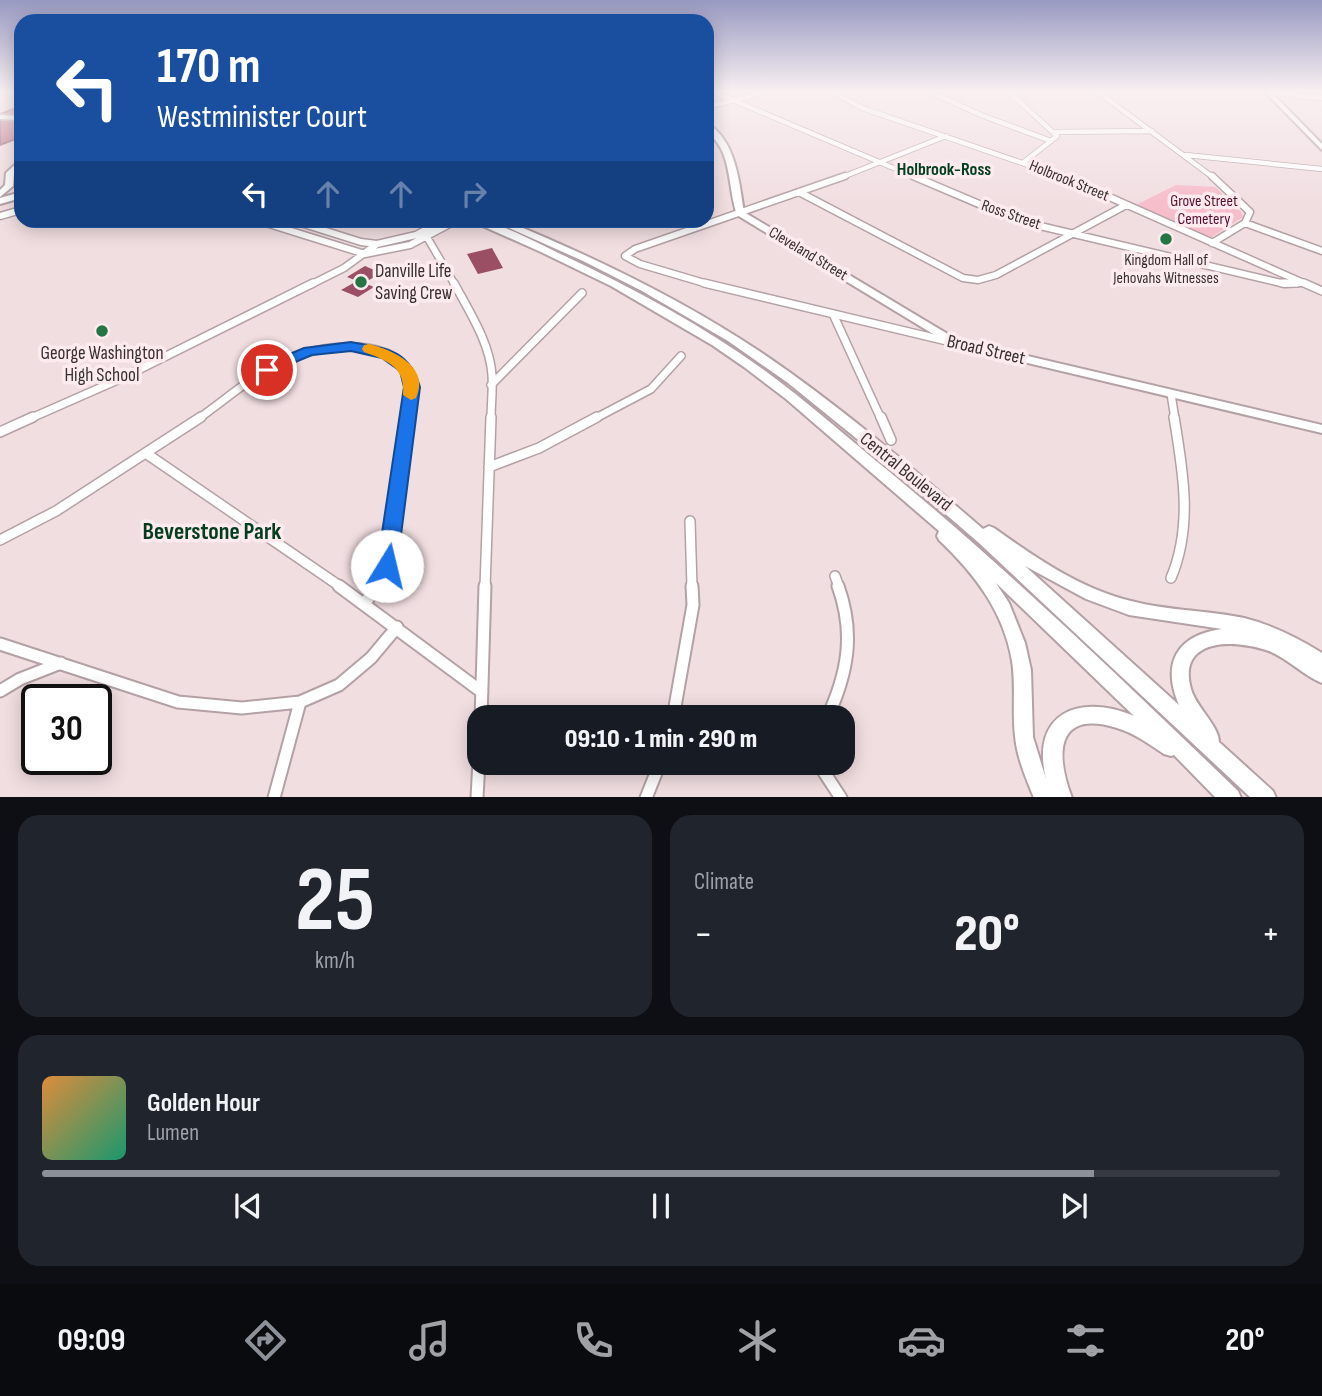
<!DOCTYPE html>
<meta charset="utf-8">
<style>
:root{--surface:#171b24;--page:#20242c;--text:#f1f3f6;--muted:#9ea1a6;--line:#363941;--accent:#8c9099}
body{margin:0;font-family:"Sofia Sans Condensed",sans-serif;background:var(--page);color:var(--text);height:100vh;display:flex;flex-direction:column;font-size:26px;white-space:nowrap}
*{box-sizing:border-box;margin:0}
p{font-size:23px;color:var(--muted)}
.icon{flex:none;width:38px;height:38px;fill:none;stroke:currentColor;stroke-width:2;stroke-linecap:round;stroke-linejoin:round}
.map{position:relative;height:797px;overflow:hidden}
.sheet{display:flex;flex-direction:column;gap:18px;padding:18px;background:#0d0f14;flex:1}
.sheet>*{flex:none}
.top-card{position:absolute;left:14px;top:14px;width:700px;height:214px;border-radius:21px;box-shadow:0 4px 18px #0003;background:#1a4fa0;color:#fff;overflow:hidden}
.speed{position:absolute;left:21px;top:684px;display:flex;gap:14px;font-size:35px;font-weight:700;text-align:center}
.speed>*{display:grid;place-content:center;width:91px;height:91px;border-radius:50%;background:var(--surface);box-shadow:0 4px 18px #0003;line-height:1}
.speed .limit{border:4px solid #111;border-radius:10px;background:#fff;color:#111}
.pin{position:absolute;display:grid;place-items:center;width:60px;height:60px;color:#fff;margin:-30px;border:4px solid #fff;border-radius:50%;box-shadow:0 2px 7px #0007}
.me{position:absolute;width:77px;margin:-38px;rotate:9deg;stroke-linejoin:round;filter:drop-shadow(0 0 5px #0008)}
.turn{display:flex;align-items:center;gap:24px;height:147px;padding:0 28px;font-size:32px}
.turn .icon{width:91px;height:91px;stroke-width:2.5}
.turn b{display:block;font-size:49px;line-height:60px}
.lanes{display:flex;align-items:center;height:66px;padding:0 28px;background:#0003;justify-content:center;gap:35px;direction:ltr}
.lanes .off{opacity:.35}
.big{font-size:52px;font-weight:800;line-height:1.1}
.sheet .tile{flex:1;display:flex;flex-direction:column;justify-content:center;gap:10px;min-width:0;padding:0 24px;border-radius:21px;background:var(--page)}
.sheet .dial{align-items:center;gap:0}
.dial b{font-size:91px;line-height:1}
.song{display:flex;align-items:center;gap:21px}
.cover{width:84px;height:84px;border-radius:10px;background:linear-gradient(135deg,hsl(30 70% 55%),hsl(160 70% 35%))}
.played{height:7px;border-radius:4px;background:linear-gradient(90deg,var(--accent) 85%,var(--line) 85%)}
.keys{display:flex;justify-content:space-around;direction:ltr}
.heat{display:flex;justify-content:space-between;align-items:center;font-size:38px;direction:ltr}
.sheet .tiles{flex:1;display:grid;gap:18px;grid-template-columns:1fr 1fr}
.tile:last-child{grid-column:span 2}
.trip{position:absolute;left:467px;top:705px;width:388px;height:70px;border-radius:21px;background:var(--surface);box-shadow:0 4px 18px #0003;font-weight:800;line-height:70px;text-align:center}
.dock{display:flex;height:112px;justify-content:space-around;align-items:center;background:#090b0e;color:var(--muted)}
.dock .icon{width:49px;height:49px}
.dock .active{color:var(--accent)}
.dock b{font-size:32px;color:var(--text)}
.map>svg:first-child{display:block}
.green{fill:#f6bdca}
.water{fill:#c07186;stroke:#975e6c;stroke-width:2}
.building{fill:#9a4f64}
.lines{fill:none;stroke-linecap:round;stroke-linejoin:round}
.street-far4-casing{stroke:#b3a1a5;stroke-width:6}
.street-far3-casing{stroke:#b3a1a5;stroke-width:9}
.street-far2-casing{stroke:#b3a1a5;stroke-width:10}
.street-far1-casing{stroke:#b3a1a5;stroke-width:12}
.street-casing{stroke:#b3a1a5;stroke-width:15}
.secondary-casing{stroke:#b3a1a5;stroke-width:4}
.primary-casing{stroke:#b3a1a5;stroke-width:4}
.street-far4{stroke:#fff;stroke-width:4.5}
.street-far3{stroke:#fff;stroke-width:6}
.street-far2{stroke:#fff;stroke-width:7}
.street-far1{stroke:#fff;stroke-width:9}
.street{stroke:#fff;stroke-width:11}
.secondary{fill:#fff;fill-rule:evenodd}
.primary{fill:#fff;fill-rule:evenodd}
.route{fill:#1a73e8;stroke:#114b97;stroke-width:2}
.slow{fill:#f59e0b}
.poi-dot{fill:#257545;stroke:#feebef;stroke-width:2.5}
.labels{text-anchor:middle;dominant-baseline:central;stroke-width:7;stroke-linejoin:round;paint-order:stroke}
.far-street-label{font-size:16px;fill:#373031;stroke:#feebef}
.far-park-label{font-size:16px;fill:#570e2a;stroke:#feebef}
.far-poi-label{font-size:16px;fill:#373031;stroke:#feebef}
.far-neighbourhood-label{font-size:18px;font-weight:bold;fill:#023e1e;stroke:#feebef}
.poi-label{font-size:19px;fill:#373031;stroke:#feebef;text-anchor:start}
.street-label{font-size:19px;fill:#373031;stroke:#feebef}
.near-neighbourhood-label{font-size:24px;font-weight:bold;fill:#023e1e;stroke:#feebef}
</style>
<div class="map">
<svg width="1322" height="798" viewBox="0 0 1322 798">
<rect width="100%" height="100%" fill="#f1dee1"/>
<path class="green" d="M1176,185l39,2 26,25 2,5 -33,21 -74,-33z"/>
<path class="water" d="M21,106v31l-21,8v-31z"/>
<path class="building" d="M492,248l11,20 -25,6 -11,-20z
M365,266l16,7 -17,10 10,4 -16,10 -17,-7 16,-9 -10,-4z"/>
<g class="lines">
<g class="street-far4-casing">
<path id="street-far4" d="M714,92l203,86
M833,92l29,16 204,70
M931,92l50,23 70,26
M1009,92l48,44 -33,26
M1098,92l116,86
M1266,92l56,6
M707,107l59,-15
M1053,132l99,-1
M1186,155l136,14
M840,178l106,-42"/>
</g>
<g class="street-far3-casing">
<path id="street-far3" d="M913,176l106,45 266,63 16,-1
M1062,176l246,109
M1212,176l38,36 -5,11 -33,20
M799,192l164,86 15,2 18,-5 130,-70
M0,216l21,-6
M256,220l109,34 45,-9 47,-25
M291,220l70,22 16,2
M1245,223l77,28
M424,232l31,53
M310,285l34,-17 33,-24 39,-9 28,-15
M711,285l-71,-21 -15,-8 10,-7 210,-73"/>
</g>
<g class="street-far2-casing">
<path id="street-far2" d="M454,283c15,28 36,60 38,92 1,14 -1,30 -1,44
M704,283l247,59
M1282,283h15
M1304,283l18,8
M833,314l48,105
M491,385l91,-92
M1171,394l4,25
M29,419l91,-40 193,-96
M198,419c28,-20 54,-43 85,-58 33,-16 123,-30 129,26 1,10 -3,23 -4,32
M594,419l57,-30 30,-33"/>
</g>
<g class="street-far1-casing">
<path id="street-far1" d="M881,417l10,23
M0,432l33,-15
M147,454l194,133
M489,467l50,-19 58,-31
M690,521l2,66
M0,540l56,-29 145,-94
M835,576l4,11
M1171,578c22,-52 12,-107 3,-161
M376,587l11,-21 21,-149
M485,587l6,-170"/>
</g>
<g class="street-casing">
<path id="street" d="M339,586l143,106
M365,603l12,-17
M0,644l178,58 64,6 58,-6 39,-17 32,-27 26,-31
M0,691l20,-12 41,-16
M481,718l4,-132
M673,718l20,-113 -1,-19
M827,718c21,-45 28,-85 11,-132
M818,763l23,35
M274,798l26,-96
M477,798l3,-57
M646,798l14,-35"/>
</g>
<g class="secondary-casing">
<path id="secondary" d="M1265,92h6l51,52v6z
M707,123c29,18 32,58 37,89l207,124 13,5 358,84v8l-362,-86 -17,-7 -206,-125c-7,-20 -6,-42 -14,-62 -4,-11 -16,-20 -16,-30z"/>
</g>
<g class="primary-casing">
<path id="primary" d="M0,115l21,1v4l-21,-1z
M18,162h3v6l-7,6 -1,12 -13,11v-7l5,-5 1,-12z
M21,192v6l-21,6v-6z
M469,220c30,0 70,24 98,37 68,32 136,69 197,113 44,32 85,69 127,103 121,100 234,209 347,318l3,7h-25l-42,-43 -3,1 -7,-2c-15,-10 -30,-21 -47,-26 -61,-19 -62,26 -45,70h-38c-8,-20 -17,-40 -19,-62 -3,-25 1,-50 -3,-75 -8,-49 -38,-88 -73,-121l-2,-4 2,-5 -153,-132 -42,-32 -32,-22 -101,-59 -70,-34zM996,583l138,133c-55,-23 -104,-3 -88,63l-13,-42 -2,-67 -6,-27 -16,-40z
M491,220h13c88,36 175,78 255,131 79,53 152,116 224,178l6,-3 5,2c42,30 87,61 137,73 37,10 76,9 113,17 28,7 54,20 78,35v30c-20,-8 -35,-26 -56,-33 -34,-11 -89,-11 -75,39 5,18 28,37 28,53l54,49 3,7h-25l-272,-255 -96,-83 -95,-77 -60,-42 -86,-50 -59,-30zM1025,566l61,33 43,16 93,14c-45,6 -61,34 -43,76z"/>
</g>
<use href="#street-far4" class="street-far4"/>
<use href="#street-far3" class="street-far3"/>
<use href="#street-far2" class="street-far2"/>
<use href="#street-far1" class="street-far1"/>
<use href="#street" class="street"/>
<use href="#secondary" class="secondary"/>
<use href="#primary" class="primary"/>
</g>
<linearGradient id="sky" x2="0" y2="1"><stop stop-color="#9899c1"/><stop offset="0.45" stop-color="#f9f0f2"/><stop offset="1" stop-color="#f9f0f2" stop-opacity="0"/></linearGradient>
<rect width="1322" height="203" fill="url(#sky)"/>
<path class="route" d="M351,342c35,7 57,6 69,45l-23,179 -3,6 -7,2 -7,-2 -3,-6 27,-179 -4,-16 -18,-13 -31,-7 -39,4 -45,19 -8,-4 2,-4 43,-18z"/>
<path class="slow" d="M369,344c24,6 62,23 47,54l-5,2 -8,-5c3,-28 -17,-35 -39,-43l-2,-3 2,-4z"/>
<g class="poi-dot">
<circle cx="1166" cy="239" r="7"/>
<circle cx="361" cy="282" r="7"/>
<circle cx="102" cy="331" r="7"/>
</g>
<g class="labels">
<g class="far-street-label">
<text transform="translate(1069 181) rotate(22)">Holbrook Street</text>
<text transform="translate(1011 215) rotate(19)">Ross Street</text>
<text transform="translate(808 254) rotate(31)">Cleveland Street</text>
</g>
<g class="far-park-label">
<text x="1204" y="201">Grove Street<tspan x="1204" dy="18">Cemetery</tspan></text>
</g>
<g class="far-poi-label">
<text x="1166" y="260">Kingdom Hall of<tspan x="1166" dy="18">Jehovahs Witnesses</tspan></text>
</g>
<g class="far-neighbourhood-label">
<text x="944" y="169">Holbrook-Ross</text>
</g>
<g class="poi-label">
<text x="375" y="271">Danville Life<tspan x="375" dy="22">Saving Crew</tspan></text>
<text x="102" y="353" text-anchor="middle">George Washington<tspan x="102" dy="22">High School</tspan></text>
</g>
<g class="street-label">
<text transform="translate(986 350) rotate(13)">Broad Street</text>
<text transform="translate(906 472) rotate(39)">Central Boulevard</text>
</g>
<g class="near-neighbourhood-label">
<text x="212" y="531">Beverstone Park</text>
</g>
</g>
</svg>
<div class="speed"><div class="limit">30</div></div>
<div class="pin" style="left:267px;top:370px;background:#d93025"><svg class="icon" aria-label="arrive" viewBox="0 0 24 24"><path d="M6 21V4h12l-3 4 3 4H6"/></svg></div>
<svg class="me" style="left:387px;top:566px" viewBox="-20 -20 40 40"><circle r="19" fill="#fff"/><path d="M0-13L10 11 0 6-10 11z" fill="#1a73e8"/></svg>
<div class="trip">09:10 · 1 min · 290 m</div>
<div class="top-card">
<div class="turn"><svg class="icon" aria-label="left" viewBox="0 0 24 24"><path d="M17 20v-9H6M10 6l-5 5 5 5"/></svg><div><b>170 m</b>Westminister Court</div></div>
<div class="lanes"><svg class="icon" aria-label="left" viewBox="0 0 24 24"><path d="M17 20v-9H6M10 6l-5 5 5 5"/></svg><svg class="icon off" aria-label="ahead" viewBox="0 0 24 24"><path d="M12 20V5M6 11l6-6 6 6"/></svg><svg class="icon off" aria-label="ahead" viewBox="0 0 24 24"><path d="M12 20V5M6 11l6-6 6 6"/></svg><svg class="icon off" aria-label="right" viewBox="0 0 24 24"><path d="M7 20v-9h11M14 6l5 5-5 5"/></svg></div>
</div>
</div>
<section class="sheet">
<div class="tiles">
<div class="tile dial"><b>25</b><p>km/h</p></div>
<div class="tile"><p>Climate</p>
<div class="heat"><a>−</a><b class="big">20°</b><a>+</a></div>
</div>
<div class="tile">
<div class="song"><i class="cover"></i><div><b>Golden Hour</b><p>Lumen</p></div></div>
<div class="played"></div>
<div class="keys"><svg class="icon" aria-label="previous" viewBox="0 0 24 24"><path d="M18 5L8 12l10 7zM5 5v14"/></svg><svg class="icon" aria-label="pause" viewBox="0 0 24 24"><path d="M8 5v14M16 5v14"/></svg><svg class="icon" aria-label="next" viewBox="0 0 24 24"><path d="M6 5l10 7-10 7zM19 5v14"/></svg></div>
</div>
</div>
</section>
<nav class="dock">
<b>09:09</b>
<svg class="icon active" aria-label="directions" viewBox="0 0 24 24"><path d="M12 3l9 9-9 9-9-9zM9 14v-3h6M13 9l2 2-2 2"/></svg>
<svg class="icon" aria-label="music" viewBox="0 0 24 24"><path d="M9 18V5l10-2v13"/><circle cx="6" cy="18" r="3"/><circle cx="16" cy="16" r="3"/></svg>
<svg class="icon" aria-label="phone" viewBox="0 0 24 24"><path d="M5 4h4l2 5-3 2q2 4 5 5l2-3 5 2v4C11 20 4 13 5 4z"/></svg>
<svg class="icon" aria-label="climate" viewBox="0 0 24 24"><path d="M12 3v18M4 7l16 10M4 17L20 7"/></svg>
<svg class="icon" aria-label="car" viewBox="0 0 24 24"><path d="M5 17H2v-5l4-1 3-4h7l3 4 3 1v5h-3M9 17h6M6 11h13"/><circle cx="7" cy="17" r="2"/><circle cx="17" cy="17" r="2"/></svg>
<svg class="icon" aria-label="filters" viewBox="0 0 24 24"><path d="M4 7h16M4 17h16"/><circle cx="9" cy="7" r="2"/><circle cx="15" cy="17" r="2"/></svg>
<b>20°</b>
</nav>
